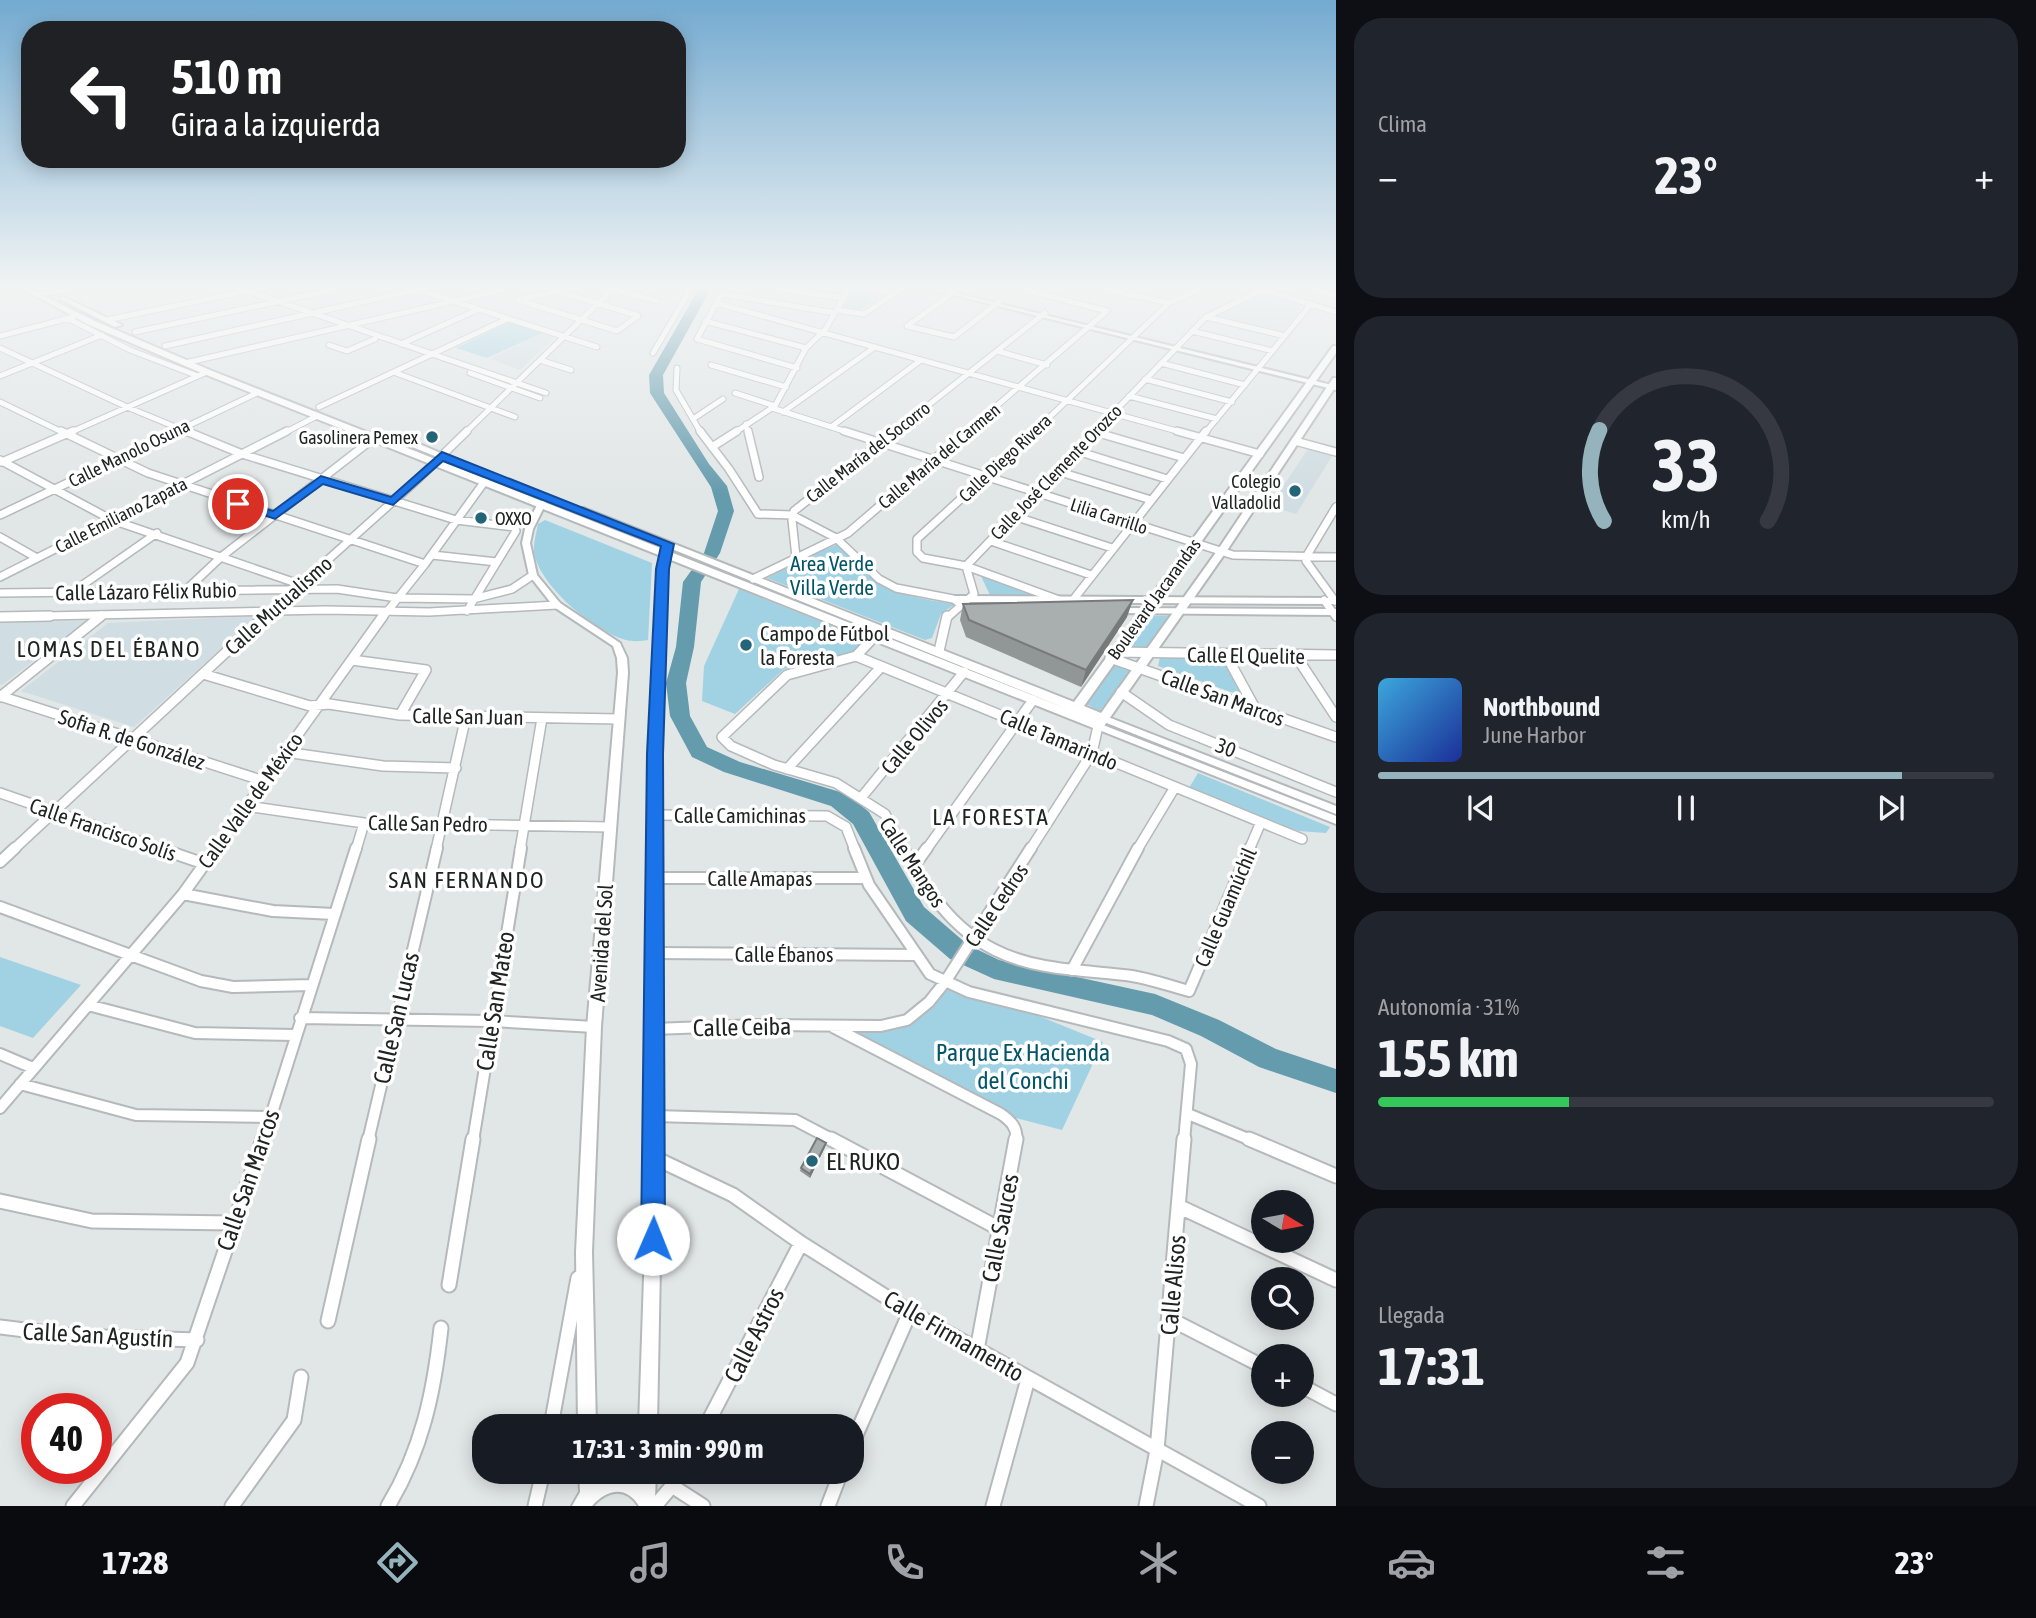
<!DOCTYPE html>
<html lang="es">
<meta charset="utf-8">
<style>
:root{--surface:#171b24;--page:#20242c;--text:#f1f3f6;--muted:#9ea1a6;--line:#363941;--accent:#94b3bd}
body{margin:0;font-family:"Asap Condensed",sans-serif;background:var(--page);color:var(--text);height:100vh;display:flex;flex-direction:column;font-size:26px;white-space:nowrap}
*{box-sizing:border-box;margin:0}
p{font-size:23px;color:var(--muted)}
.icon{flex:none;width:38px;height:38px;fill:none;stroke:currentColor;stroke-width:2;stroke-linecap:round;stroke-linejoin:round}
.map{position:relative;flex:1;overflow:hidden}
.drawer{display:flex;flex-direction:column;gap:18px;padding:18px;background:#0d0f14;width:700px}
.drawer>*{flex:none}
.banner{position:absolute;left:21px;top:21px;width:665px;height:147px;border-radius:28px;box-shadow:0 4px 18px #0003;background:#202124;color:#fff;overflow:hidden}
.needle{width:46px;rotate:100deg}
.buttons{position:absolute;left:1251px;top:1190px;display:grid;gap:14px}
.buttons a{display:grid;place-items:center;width:63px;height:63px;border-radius:50%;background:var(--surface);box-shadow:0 4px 18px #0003;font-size:35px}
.speed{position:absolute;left:21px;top:1393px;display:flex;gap:14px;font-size:35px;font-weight:700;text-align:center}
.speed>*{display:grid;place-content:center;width:91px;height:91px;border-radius:50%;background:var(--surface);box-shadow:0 4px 18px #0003;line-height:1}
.speed .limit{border:10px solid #d22;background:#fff;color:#111}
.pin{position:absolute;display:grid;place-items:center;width:60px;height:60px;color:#fff;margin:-30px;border:4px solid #fff;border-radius:50%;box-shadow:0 2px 7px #0007}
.me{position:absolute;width:77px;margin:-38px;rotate:1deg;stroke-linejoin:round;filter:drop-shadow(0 0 5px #0008)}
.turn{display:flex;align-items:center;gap:24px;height:147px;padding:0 35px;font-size:32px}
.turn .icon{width:91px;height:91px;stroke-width:2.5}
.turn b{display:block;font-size:49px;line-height:60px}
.big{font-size:52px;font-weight:700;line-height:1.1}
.drawer .widget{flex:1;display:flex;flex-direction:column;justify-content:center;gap:10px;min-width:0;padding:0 24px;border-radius:28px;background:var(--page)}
.drawer .dial{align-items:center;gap:0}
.dial svg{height:182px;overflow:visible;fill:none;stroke:var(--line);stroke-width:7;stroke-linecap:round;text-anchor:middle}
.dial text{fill:var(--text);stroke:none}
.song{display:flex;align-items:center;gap:21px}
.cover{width:84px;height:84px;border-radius:10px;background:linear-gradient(135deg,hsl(200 70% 55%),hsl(230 70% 35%))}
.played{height:7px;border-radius:4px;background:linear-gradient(90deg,var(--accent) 85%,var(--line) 85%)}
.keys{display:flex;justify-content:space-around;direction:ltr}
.heat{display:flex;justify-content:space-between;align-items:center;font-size:38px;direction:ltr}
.charge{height:10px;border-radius:5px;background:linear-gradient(90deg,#34c759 31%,var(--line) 0)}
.trip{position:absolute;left:472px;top:1414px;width:392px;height:70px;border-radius:28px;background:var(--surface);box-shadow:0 4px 18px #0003;font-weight:700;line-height:70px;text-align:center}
.dock{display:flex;height:112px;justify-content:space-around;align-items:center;background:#090b0e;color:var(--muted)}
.dock .icon{width:49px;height:49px}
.dock .active{color:var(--accent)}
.dock b{font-size:32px;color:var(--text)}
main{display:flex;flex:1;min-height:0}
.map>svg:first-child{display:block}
.built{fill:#d0dde2}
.green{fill:#a0d2e3}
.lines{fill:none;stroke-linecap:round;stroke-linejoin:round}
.river{fill:#649bad;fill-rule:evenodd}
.minor-far4-casing{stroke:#b5b9bb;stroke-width:7}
.minor-far3-casing{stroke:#b5b9bb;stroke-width:10}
.minor-far2-casing{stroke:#b5b9bb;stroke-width:12}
.minor-far1-casing{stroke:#b5b9bb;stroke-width:14}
.minor-casing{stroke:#b5b9bb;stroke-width:17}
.tertiary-casing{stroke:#b5b9bb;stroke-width:4}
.secondary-casing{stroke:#b5b9bb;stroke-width:4}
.primary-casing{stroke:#b5b9bb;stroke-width:4}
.minor-far4{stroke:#fff;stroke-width:5}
.minor-far3{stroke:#fff;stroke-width:7}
.minor-far2{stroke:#fff;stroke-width:9}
.minor-far1{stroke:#fff;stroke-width:10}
.minor{stroke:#fff;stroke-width:13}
.tertiary{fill:#fff;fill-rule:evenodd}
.secondary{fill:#fff;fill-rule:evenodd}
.primary{fill:#fff;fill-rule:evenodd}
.wall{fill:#919696}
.shaded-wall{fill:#767a7a}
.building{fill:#a9aeaf;stroke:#767a7a;stroke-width:2}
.route{fill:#1a73e8;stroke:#114b97;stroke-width:2}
.poi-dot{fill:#236478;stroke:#fff;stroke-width:2.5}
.labels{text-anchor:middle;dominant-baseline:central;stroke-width:7;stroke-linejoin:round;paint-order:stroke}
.far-poi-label{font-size:18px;fill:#212323;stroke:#fff;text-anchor:end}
.far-street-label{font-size:18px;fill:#212323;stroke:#fff}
.park-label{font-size:21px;fill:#035468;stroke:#fff}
.street-label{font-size:21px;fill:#212323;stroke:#fff}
.poi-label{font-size:21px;fill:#212323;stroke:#fff;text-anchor:start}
.neighbourhood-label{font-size:23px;letter-spacing:2px;fill:#212323;stroke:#fff}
.near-street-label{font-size:24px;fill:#212323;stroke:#fff}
.near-park-label{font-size:24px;fill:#035468;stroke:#fff}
.near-poi-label{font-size:24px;fill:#212323;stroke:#fff;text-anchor:start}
</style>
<main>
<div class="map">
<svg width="1336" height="1506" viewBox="0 0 1336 1506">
<rect width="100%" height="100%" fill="#e1e6e7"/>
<path class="built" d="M1266,292l37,12 -21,28 -69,-15z
M542,333l12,5 -34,32 -30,-11z
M1310,446l24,7 -38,61 -26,-8z
M257,616l-123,111 -113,-36 87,-68z
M86,621l-84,64 -2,-1v-62z"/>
<path class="green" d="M857,285l28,7 -26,19 -17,-4z
M509,322l33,11 -55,25 -31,-10z
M545,520l107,43 -4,77c-7,1 -15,2 -22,0 -32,-9 -82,-51 -91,-83 -3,-10 1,-22 3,-33z
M838,544c45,44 53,51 117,60l-14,10 -9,24 -7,2 -158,-62 39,-21z
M978,570l76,26 -64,-1z
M739,589l126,50 -12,15 -69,15 -49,45 -33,-13 2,-35z
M1150,616h19l-24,33h-21z
M1160,657l61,1 21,38 -84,-30z
M1116,664l17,4 -33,43 -14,-7z
M1198,773l132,54 -4,6 -27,-2 -32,-10 -78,-33z
M0,957l81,28 -48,53 -33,-12z
M949,983l53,18 101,41 -41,88 -61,-16 -170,-88 66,-3z"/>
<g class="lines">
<path class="river" d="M701,285h12l-50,90 1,18 45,71 18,22 7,25 -14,42 -19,29 -7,65 -8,36 4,33 17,31 33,15 107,32 22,18 55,95 44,38 31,15 156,34 64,26 57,29 60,20v24l-77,-26 -58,-31 -49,-21 -158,-36 -44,-20 -44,-38 -53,-97 -22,-18 -107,-34 -32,-15 -22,-41 -4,-33 10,-36 7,-65 21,-29 14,-42 -7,-24 -61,-94 -1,-18z"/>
<g class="minor-far4-casing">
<path id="minor-far4" d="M230,285l316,108
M403,285l194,62
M597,285l60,16
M665,285l14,4 11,-1
M726,285l-29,54 100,29
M752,285l91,13
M859,285l35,8
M964,285l-57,41 47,11 45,-35
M1086,285l83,18
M1249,285l87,27
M1301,285l35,11
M0,288l10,-3
M557,291l79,24 2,1 -21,15 -99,-31z
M722,294l113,19
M1129,294l16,-9
M716,303l468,130
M837,310l27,4 43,-29
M1206,317l79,19
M67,318l63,32 68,26
M107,320l168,-35
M705,321l101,27
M1192,331l81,20
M135,332l221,-47
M0,336l73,-19
M401,344l76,-34
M329,345l18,6 28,-12
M165,346l273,-61
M0,348l127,59 63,26
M997,351l50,14
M653,353l40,-68
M540,360l31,10
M185,363l339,-78
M1161,363l84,22
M711,365l75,22
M677,368l-1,22 25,43
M396,373l119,44
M470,373l70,25
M0,376l102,-41
M1145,379l87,23
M735,393l40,13
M1129,396l88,23
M0,402l64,31
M319,407l188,-88
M772,408l78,25
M783,412l92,-65
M693,419l30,-20
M746,424l2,9
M831,427l90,-67
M1095,432l3,1
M69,433l138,-61
M173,433l86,-41
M284,433l33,-17
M465,433l152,-148
M734,433l41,-27 31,-58 19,-18 26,-45
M893,433l152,-120
M965,433l142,-122 -100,-26
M1033,433l136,-130 41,-18
M1094,433l112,-116 67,-32
M1205,433l106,-129"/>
</g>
<g class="minor-far3-casing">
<path id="minor-far3" d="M61,431l87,42 277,91
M186,431l56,23 214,66 58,7 2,4 -49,80
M700,431l29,38 29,45 34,1 44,23 43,41 17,9 57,11
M748,431l11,46
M844,431l389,124 103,2
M1035,431l-118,108v13l6,6 43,8 93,34
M1177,431l83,23
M1095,432l89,26
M1295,441l41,11
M712,447l25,-16
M1077,451l90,28
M0,460l112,60 187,64
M2,462l71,-31
M1057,471l94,29
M0,515l177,-84
M1014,516l98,32
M0,537l37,21
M991,541l100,34
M432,555l65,7
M796,557l-4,-37 2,-9 101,-80
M0,577l287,-146
M753,579l95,-46 119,-102
M74,591l83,-58
M185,591l36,-34 153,-119
M0,593l337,-4 60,9 76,1 39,-10 21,-14
M1073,600l133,-169
M1324,600l12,17
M1335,601l-29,-40v-4l30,-50
M0,617l326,-7 103,2 128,-7
M99,618l3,-3
M263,618l155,-139 49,-48
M382,618l43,-54 60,-83
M947,618l27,-24 -8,-28 130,-135"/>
</g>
<g class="minor-far2-casing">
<path id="minor-far2" d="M0,617l50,-1
M939,651l8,-35
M1115,652l221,3
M1226,655l30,55
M856,656l-69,19 -65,62 9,9 43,19 62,18 49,31 19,36
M856,656l446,183
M856,656l19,-20
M1296,656l40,61
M1110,658l226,79
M352,660l74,10 -26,45
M203,674l107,32 19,-2 71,11 219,4
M1121,692l48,33 167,67
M0,696l264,85
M0,697l101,-81
M285,752l98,14 73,2
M787,769l94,-102
M0,793l164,57
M861,798l103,-126
M246,806l118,17 246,4
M654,815l173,1 19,11 9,23
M13,850l252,-234
M215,850l168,-234
M356,850l8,-27
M436,850l30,-134
M520,850l22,-132
M926,850l107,-150
M1030,850l62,-97 6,-27
M1137,850l38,-63
M1249,850l12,-28"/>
</g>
<g class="minor-far1-casing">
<path id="minor-far1" d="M159,848l46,16
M854,848l15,37 61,89 39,18 199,49 18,8 5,15 -7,77
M903,848c22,40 49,81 92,102 41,21 92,20 137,26 19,3 38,10 57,15l61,-143
M0,862l15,-14
M914,866l13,-18
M653,878h213
M183,894l90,17 61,3
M0,907l201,74 32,6 78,-2
M653,953l262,2
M1072,970l66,-122
M88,1005l107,28 100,2
M300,1018l191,3 103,6
M833,1027l168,87c10,7 17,14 15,27
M654,1029l104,-4 123,1 26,-6 22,-18 16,-20 86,-134
M0,1054l33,14
M20,1084l116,31 135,2
M0,1108l183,-214 33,-46
M1188,1114l65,27
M654,1116l141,4 40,21
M263,1141l93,-293
M368,1141l69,-293
M473,1141l48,-293"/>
</g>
<g class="minor-casing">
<path id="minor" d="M831,1139l169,90
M1249,1139l87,37
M655,1158l78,37 68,48 109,69 349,194
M0,1201l92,20 141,2
M1180,1207l156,73
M449,1285l24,-146
M1170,1319l94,48
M328,1321l41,-182
M0,1327l73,9 124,4
M977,1350l39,-211
M1302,1386l34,18
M551,1426l27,-148
M706,1426l95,-183
M852,1444l58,-132
M672,1486l9,-14
M73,1506l114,-143 76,-224
M232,1506l62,-86 7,-43
M388,1506c34,-56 46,-114 53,-178
M535,1506l8,-34
M655,1506l17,-20 31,20
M828,1506l13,-34
M993,1506l35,-127
M1146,1506l11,-56 27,-311"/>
</g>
<g class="tertiary-casing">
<path id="tertiary" d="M913,285h9l414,101v4z
M539,501h6l1,2 -13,26 -3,14 7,32 23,28 60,40 7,15 1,15 -27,354 -9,225 4,174h-18l-2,-174 11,-225 31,-354 -1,-15 -4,-12 -59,-39 -25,-32 -7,-32 3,-14z
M664,550l4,3 -8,201 2,404 -5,268h-18l9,-268 2,-404 10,-201z
M953,596l383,2v6l-374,-2 16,5 2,2 -2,2c-11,1 -22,-4 -29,-12z
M1117,608l219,1v6l-222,-2 -2,-2 2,-2z
M1103,715l233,91v8l-237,-94 -1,-2 1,-2z
M1098,723l238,93v8l-242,-96 -1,-2 1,-2z
M579,1472h18v7c15,-7 26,-6 41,1v-8h18l-1,27 3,7h-19c-13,-21 -32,-17 -47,0h-20l8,-14z"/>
</g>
<g class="secondary-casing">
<path id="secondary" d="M36,294h4l55,27 115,49 860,340 -492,-199 5,-3 3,1 488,193 259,-356h3v7l-252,353 17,7 116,-162 116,-173h3v8l-110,166 -124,177 -4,1 -894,-356 -115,-49 -53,-29z
M60,297h4l58,28 -7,2 -55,-28z
M395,436h6l58,25 -7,2 -57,-23z"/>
</g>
<g class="primary-casing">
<path id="primary" d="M11,285c11,-1 17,6 27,7 14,2 40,-8 58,-7l-58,12z"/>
</g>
<use href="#minor-far4" class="minor-far4"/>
<use href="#minor-far3" class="minor-far3"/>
<use href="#minor-far2" class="minor-far2"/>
<use href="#minor-far1" class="minor-far1"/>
<use href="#minor" class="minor"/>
<use href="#tertiary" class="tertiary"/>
<use href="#secondary" class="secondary"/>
<use href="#primary" class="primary"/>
</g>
<path class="wall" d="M963,604l164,13 -46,70 -115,-50 -6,-17z
M825,1147l-15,31 -10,-7 1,-3z"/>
<path class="shaded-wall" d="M1133,600l-6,17 -46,70 5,-17z
M826,1143l-1,4 -15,31v-4z"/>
<path class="building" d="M1133,600l-47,70 -117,-50 -6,-16z
M817,1138l9,5 -16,31 -9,-6z"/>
<linearGradient id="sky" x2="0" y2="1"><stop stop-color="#73aad0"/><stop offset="0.58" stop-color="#f2f4f4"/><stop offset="1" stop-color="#f2f4f4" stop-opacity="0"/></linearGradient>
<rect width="1336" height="495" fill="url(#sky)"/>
<path class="route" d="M442,452l232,92 -5,25 -6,185 2,485 -4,8 -8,3 -8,-3 -4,-8 6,-485 9,-185 5,-23 -218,-85 -50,44 -70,-21 -48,35 -43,-15 6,-4 35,11 48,-35 70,21z"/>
<g class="poi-dot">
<circle cx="432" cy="437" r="7"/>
<circle cx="1295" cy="491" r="7"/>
<circle cx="481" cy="518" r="7"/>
<circle cx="746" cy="645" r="7"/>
<circle cx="812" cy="1161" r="7"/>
</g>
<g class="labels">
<g class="far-poi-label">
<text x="418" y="437">Gasolinera Pemex</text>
<text x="1281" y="481">Colegio<tspan x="1281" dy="21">Valladolid</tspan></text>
<text x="495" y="518" text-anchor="start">OXXO</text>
</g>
<g class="far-street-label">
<text transform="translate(868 452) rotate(-38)">Calle María del Socorro</text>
<text transform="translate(129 453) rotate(-26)">Calle Manolo Osuna</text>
<text transform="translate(939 456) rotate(-40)">Calle María del Carmen</text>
<text transform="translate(1005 458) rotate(-43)">Calle Diego Rivera</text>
<text transform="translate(1056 472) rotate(-46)">Calle José Clemente Orozco</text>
<text transform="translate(121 515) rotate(-27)">Calle Emiliano Zapata</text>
<text transform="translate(1109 516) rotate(18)">Lilia Carrillo</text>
<text transform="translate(1154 599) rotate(-54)">Boulevard Jacarandas</text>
</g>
<g class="park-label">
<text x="832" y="563">Area Verde<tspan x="832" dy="24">Villa Verde</tspan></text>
</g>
<g class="street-label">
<text transform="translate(146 591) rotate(-1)">Calle Lázaro Félix Rubio</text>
<text transform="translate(278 605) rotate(-42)">Calle Mutualismo</text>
<text transform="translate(1246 655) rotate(1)">Calle El Quelite</text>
<text transform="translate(1223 697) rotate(20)">Calle San Marcos</text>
<text transform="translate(468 716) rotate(1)">Calle San Juan</text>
<text transform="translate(914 736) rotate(-50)">Calle Olivos</text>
<text transform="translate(132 739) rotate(18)">Sofia R. de González</text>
<text transform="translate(1059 739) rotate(23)">Calle Tamarindo</text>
<text transform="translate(1226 747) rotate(21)">30</text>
<text transform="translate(250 800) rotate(-54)">Calle Valle de México</text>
<text x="740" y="815">Calle Camichinas</text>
<text transform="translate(428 823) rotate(1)">Calle San Pedro</text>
<text transform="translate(103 829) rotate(19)">Calle Francisco Solís</text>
<text transform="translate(913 862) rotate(57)">Calle Mangos</text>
<text x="760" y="878">Calle Amapas</text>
<text transform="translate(996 905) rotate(-56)">Calle Cedros</text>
<text transform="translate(1225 907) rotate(-67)">Calle Guamúchil</text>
<text transform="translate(601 943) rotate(-86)">Avenida del Sol</text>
<text x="784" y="954">Calle Ébanos</text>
</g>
<g class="poi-label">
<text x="760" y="633">Campo de Fútbol<tspan x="760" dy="24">la Foresta</tspan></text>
</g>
<g class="neighbourhood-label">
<text x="109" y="649">LOMAS DEL ÉBANO</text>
<text x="991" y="817">LA FORESTA</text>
<text x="467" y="880">SAN FERNANDO</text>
</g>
<g class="near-street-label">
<text transform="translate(495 1001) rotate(-81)">Calle San Mateo</text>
<text transform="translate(396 1018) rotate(-77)">Calle San Lucas</text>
<text transform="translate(742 1027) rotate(-1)">Calle Ceiba</text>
<text transform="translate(248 1180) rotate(-71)">Calle San Marcos</text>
<text transform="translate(1000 1228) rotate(-79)">Calle Sauces</text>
<text transform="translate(1173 1285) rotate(-85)">Calle Alisos</text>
<text transform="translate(98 1335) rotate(3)">Calle San Agustín</text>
<text transform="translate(754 1335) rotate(-63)">Calle Astros</text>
<text transform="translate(954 1336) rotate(30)">Calle Firmamento</text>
</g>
<g class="near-park-label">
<text x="1023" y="1052">Parque Ex Hacienda<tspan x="1023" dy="28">del Conchi</tspan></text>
</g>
<g class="near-poi-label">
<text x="826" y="1161">EL RUKO</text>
</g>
</g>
</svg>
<div class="buttons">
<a><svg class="needle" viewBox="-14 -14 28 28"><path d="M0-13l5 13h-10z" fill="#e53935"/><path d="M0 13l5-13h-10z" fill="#9ea1a6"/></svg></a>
<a><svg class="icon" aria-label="search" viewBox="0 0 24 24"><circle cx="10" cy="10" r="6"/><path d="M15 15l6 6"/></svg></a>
<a>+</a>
<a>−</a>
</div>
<div class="speed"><div class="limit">40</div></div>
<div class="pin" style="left:238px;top:504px;background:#d93025"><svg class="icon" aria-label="arrive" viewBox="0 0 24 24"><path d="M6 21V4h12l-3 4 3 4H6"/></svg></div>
<svg class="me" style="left:653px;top:1239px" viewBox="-20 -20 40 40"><circle r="19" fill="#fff"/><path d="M0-13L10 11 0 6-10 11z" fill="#1a73e8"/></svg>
<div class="trip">17:31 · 3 min · 990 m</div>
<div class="banner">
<div class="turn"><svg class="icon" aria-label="left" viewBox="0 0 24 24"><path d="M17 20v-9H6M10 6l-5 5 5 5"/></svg><div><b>510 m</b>Gira a la izquierda</div></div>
</div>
</div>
<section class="drawer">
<div class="widget"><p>Clima</p>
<div class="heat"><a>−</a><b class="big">23°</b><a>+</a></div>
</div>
<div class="widget dial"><svg viewBox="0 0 100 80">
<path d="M14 69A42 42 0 1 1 86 69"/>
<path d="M14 69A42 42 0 0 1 12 29" stroke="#94b3bd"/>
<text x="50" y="56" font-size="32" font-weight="700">33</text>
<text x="50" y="72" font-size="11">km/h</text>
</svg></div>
<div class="widget">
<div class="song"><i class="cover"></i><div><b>Northbound</b><p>June Harbor</p></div></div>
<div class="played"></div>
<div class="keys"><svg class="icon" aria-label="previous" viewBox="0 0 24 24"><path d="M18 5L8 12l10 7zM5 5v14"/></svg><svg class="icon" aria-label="pause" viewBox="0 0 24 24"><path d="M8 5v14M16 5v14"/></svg><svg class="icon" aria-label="next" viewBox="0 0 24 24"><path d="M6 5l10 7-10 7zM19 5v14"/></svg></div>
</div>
<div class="widget"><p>Autonomía · 31%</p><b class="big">155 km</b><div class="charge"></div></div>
<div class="widget"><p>Llegada</p><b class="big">17:31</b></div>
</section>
</main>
<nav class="dock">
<b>17:28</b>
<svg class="icon active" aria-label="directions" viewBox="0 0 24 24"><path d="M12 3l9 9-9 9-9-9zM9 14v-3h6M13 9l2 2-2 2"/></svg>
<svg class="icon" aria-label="music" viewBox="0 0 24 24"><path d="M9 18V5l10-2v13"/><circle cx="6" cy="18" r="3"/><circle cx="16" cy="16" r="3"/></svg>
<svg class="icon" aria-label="phone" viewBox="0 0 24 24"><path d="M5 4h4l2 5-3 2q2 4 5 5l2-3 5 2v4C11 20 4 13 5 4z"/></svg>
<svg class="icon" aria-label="climate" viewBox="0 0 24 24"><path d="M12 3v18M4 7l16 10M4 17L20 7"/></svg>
<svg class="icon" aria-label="car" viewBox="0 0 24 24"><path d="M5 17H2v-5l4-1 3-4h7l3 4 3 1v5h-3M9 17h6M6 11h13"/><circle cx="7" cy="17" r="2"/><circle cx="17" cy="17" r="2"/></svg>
<svg class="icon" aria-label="filters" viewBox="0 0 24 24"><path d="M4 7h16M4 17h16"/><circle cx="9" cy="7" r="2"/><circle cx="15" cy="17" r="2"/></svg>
<b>23°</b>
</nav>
